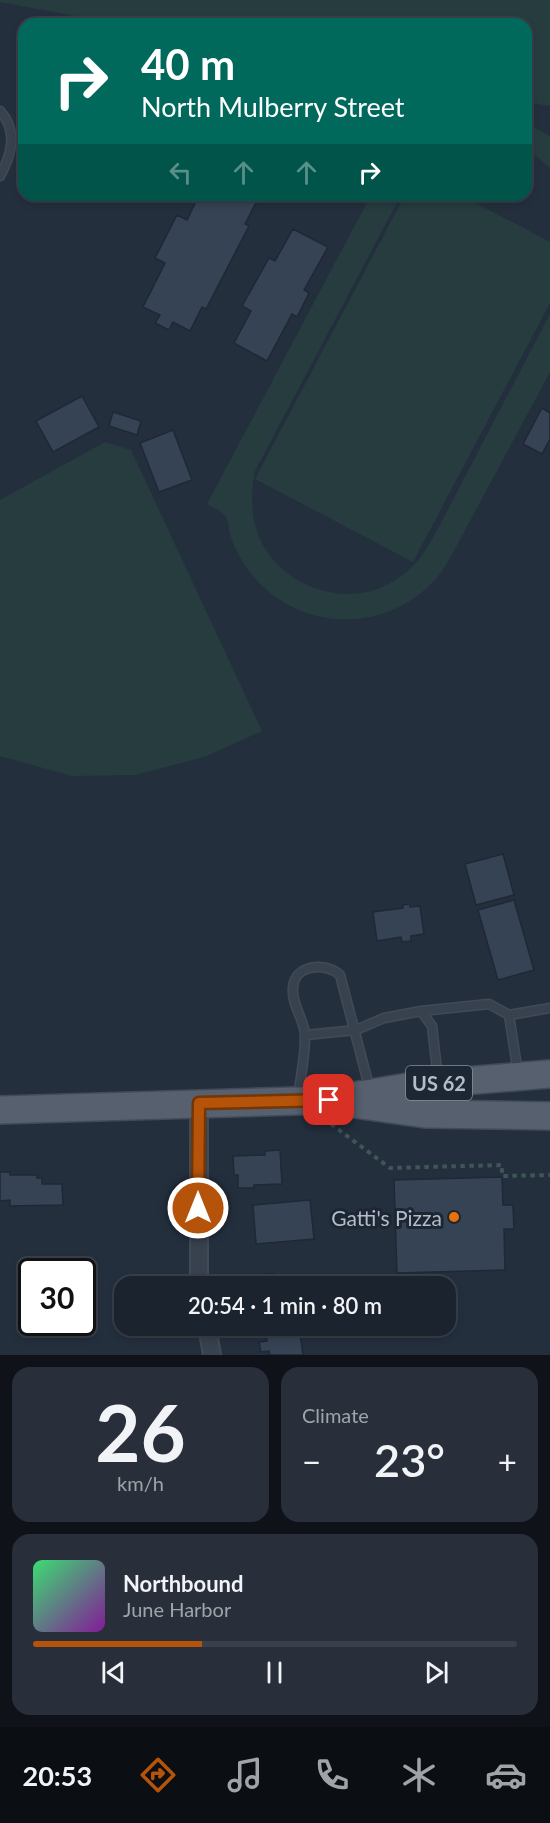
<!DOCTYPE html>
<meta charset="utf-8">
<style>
:root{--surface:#1b232e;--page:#282f3a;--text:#f1f3f6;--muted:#a0a4aa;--line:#39404a;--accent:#b45309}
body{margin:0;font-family:Lato,sans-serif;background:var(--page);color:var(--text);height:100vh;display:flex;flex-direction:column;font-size:22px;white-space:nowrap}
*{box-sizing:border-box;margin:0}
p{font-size:20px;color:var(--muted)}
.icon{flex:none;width:33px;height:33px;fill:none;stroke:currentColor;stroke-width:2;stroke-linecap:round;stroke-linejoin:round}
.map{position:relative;height:1355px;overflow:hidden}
.details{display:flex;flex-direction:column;gap:12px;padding:12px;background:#0f1319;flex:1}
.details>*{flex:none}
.guide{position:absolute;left:18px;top:18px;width:514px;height:183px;border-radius:18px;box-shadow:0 3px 9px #0003,0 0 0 2px var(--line);background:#00695c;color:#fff;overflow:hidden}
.speed{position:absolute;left:18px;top:1258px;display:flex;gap:12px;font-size:30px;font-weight:700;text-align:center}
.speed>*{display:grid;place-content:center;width:78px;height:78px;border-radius:50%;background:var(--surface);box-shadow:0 3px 9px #0003,0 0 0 2px var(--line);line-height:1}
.speed .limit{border:3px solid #111;border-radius:9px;background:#fff;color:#111}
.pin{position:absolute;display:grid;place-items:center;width:51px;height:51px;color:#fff;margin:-26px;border-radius:12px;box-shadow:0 3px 9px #0006}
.me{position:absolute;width:66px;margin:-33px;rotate:0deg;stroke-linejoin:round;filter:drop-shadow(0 0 4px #0008)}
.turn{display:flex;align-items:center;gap:21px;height:126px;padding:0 24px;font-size:27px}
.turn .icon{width:78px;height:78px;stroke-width:2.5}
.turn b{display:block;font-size:42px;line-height:51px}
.lanes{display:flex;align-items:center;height:57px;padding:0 24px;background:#0003;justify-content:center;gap:30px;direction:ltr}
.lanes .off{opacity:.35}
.big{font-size:45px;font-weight:600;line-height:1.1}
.details .widget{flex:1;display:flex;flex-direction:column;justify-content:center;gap:9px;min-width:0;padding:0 21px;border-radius:18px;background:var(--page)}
.details .dial{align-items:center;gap:0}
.dial b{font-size:78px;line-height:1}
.song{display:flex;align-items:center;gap:18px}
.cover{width:72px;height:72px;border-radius:9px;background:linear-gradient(135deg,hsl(140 70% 55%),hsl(290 70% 35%))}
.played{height:6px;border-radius:3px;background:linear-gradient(90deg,var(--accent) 35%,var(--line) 35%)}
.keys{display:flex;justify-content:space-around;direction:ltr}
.heat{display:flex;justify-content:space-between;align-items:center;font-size:33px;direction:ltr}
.details .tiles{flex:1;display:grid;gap:12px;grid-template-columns:1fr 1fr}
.widget:last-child{grid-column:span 2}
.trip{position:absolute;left:114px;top:1276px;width:342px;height:60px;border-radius:18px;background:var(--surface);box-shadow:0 3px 9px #0003,0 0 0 2px var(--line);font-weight:600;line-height:60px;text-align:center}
.menu{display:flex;height:96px;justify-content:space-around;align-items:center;background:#0b0e12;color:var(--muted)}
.menu .icon{width:42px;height:42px}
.menu .selected{color:var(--accent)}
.menu b{font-size:27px;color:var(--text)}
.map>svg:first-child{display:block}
.green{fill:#263c3f}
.building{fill:#364354;stroke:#1f2835;stroke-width:1.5}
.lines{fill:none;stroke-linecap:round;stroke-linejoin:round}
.lane-casing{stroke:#414a57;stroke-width:11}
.street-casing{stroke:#414a57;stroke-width:20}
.primary-casing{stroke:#414a57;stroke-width:30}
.path{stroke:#3f5557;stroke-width:4;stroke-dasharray:4.5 4.5;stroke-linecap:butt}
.lane{stroke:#38414e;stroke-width:8}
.street{stroke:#38414e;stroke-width:16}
.primary{stroke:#56606e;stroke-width:27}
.route-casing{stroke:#753606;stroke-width:15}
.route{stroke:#b45309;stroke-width:10}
.food-dot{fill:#e8710a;stroke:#1d2633;stroke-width:2}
.labels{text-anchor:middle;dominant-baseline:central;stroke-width:6;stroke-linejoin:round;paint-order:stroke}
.shield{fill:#1d2633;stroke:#878f9c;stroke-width:1.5}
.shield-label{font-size:20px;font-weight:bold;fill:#b4bcc9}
.poi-label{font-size:21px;fill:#b4bcc9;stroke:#1d2633;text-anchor:end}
</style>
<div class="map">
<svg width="550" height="1355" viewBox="0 0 550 1355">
<rect width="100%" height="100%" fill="#242f3e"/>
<path class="green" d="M0,0h550v106l-23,-4 -1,-78h-408l-118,-22z
M527,123l23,13v32l-11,-10 -12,-7z
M371,195h30l-146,276c-4,21 -5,42 3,63 16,44 69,69 113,57 16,-4 32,-15 43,-26 8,-8 13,-18 19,-27l117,-224v58l-101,188c-5,8 -11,18 -19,25 -52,51 -137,44 -181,-14 -8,-10 -15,-24 -19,-37 -2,-5 -1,-13 -4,-17 -3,-5 -14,-10 -19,-13z
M405,195h56l89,47v61l-137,259 -158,-83z
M105,442l26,8 131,281 -58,26 -69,18 -63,1 -72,-20v-256z"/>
<path class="building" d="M199,195h47l11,6 -12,23 4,2 -43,83 -4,-2 -12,24 -17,-9 -4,8 -14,-7 5,-8 -17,-8 22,-44 -10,-5 22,-43 10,5z
M293,229l35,18 -24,43 5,3 -12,24 -5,-3 -25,47 -33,-18 17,-32 -9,-5 27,-48 6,3z
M82,396l17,31 -46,25 -17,-31z
M542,408l8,5v26l-8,15 -19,-10z
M113,412l28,9 -4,14 -28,-9z
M173,430l19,50 -33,12 -19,-49z
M503,854l11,41 -38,10 -11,-41z
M514,900l20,70 -36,10 -20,-70z
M410,904v3l10,-1 4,28 -13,2v5l-9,1 -1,-5 -24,4 -4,-29 30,-4v-3z
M280,1150l2,34 -28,1v3h-16v-13h-4l-1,-19 32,-1v-4z
M0,1172h10v3h27v3h5v6h20l1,21 -53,1v-6l-10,1z
M502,1177l1,28h10l1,24h-10l1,41 -108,3 -3,-93z
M310,1200l4,39 -58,5 -3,-39z
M273,1273l2,14h-28l-2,-10z
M299,1326l4,29h-33l-1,-4 -8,1 -2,-10 8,-1 -1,-10z"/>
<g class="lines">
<g class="lane-casing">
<path id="lane" d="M0,111c18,20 12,43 0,65
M421,1011l68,-7 20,11 9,58
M509,1015l41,-7
M306,1035l50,-5 28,-12 37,-7 11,15 6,53
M298,1099c2,-20 7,-41 7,-61 1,-17 -14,-33 -12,-50 1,-24 33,-26 47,-13l30,115"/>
</g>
<g class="street-casing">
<path id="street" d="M199,1103v170l2,14
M207,1326l5,29"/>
</g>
<g class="primary-casing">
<path id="primary" d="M354,1104l71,10 125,2
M0,1110l329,-10 97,-16 124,-10"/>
</g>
<path class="path" d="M331,1124l59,44 112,-3v11l48,-1"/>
<use href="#lane" class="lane"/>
<use href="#street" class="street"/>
<use href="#primary" class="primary"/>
</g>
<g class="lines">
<g class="route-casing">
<path id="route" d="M198,1208l1,-105 130,-3"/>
</g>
<use href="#route" class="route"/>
</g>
<circle class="food-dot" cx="454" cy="1217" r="6"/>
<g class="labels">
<rect class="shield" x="406" y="1066" width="66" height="34" rx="4.5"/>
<g class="shield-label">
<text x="439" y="1083">US 62</text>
</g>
<g class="poi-label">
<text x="442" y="1217">Gatti's Pizza</text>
</g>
</g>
</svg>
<div class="speed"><div class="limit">30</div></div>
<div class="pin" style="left:329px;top:1100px;background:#d93025"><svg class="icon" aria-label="arrive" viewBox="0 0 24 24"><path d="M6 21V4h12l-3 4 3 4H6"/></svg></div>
<svg class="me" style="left:198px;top:1208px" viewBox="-20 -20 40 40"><circle r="17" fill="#b45309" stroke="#fff" stroke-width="3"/><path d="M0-11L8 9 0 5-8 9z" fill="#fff"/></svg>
<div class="trip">20:54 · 1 min · 80 m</div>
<div class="guide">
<div class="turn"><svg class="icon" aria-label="right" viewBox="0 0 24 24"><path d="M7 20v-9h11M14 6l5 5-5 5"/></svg><div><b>40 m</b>North Mulberry Street</div></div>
<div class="lanes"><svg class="icon off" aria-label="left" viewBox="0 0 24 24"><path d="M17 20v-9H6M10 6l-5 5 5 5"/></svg><svg class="icon off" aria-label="ahead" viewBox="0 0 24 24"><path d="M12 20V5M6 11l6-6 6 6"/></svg><svg class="icon off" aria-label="ahead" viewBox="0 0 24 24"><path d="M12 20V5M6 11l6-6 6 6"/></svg><svg class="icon" aria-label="right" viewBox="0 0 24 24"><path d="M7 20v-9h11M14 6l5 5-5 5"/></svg></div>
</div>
</div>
<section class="details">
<div class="tiles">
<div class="widget dial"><b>26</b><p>km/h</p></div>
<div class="widget"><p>Climate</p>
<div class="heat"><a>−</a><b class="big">23°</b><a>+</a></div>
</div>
<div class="widget">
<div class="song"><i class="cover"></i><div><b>Northbound</b><p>June Harbor</p></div></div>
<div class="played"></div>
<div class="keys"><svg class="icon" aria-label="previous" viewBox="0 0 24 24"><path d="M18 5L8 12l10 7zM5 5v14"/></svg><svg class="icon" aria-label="pause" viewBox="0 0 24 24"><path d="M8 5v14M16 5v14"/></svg><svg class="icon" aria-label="next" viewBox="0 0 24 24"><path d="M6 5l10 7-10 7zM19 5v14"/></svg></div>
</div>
</div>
</section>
<nav class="menu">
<b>20:53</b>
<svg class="icon selected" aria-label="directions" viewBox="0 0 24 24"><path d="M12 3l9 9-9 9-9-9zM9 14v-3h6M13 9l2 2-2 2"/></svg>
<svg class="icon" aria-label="music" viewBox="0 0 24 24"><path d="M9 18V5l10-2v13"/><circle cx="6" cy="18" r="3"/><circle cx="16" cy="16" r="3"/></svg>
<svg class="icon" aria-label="phone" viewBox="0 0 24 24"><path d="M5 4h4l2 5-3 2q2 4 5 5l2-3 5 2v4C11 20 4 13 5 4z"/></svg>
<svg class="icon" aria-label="climate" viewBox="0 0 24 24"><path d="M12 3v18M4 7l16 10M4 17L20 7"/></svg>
<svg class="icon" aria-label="car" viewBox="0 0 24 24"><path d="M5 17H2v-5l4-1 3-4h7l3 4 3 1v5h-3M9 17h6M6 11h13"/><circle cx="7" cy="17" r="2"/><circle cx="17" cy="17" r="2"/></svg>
</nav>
